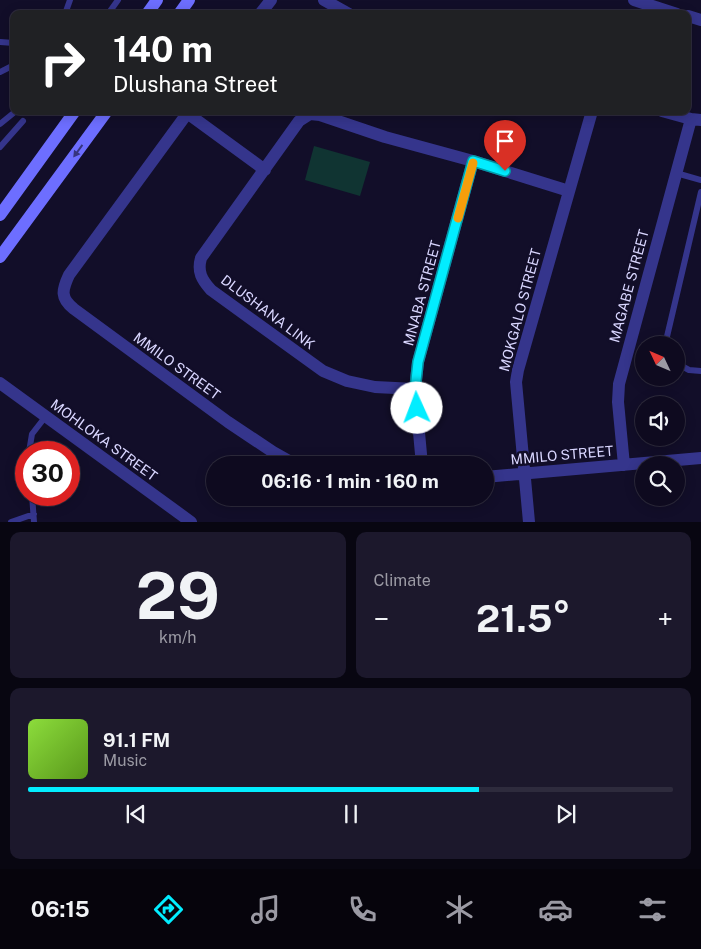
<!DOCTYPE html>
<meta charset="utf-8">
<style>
:root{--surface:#0e0a1f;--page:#1c182c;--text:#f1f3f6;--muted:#9b9aa4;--line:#2e2b3d;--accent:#02edff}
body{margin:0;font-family:"Public Sans",sans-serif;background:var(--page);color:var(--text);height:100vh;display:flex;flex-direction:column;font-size:19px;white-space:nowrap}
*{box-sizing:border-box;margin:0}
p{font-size:16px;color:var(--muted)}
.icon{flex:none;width:28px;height:28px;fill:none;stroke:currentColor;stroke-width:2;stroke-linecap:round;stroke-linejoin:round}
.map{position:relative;height:522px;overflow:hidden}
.details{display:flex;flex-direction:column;gap:10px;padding:10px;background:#080611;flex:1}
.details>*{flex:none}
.hud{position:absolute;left:10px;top:10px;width:681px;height:105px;border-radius:10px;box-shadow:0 2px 12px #0003,0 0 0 1px var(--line);background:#202124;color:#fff;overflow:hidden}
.needle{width:32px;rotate:314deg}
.fabs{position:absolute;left:635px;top:336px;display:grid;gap:10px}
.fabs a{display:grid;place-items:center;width:50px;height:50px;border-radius:50%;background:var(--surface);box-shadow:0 2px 12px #0003,0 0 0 1px var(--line);font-size:25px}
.speed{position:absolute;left:15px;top:441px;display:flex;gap:10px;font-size:25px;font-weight:700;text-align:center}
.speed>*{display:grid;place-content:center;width:65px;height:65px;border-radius:50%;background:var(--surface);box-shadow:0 2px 12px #0003,0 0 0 1px var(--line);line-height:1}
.speed .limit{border:8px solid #d22;background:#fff;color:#111}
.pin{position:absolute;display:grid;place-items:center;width:42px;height:42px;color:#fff;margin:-51px -21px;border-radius:50% 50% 50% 0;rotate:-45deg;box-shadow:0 0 5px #0007}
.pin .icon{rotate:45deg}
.me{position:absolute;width:55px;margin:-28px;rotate:358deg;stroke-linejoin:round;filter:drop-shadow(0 0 4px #0008)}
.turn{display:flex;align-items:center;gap:18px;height:105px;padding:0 20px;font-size:22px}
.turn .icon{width:65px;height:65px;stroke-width:2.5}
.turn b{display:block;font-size:35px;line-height:42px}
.big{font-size:38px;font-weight:700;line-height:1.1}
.details .tile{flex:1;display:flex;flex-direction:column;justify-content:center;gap:8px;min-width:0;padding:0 18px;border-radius:10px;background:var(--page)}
.details .dial{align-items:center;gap:0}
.dial b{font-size:65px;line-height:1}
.song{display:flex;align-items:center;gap:15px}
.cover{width:60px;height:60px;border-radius:8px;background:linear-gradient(135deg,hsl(90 70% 55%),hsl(90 70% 35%))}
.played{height:5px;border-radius:2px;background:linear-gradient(90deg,var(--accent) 70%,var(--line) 70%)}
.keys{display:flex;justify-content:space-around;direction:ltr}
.heat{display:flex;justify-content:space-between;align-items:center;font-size:28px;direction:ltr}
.details .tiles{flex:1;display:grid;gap:10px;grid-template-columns:1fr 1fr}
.tile:last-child{grid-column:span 2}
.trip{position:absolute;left:206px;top:456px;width:288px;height:50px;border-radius:25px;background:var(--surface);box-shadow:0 2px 12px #0003,0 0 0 1px var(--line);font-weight:700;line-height:50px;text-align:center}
.tab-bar{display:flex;height:80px;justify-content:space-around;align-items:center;background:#06040c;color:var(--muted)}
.tab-bar .icon{width:35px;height:35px}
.tab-bar .selected{color:var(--accent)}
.tab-bar b{font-size:22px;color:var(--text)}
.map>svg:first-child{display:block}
.green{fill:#103432}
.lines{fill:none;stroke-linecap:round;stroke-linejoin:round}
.service{stroke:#35358c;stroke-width:6}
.minor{stroke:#35358c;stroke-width:12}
.secondary{stroke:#6d6eff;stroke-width:12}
.oneway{fill:#36347f}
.route-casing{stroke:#019aa6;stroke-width:12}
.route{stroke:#02edff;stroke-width:9}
.slow{stroke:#f59e0b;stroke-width:9}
.labels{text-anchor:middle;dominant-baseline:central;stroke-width:5;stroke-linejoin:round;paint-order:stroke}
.street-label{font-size:14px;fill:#d9d6ff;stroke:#120e29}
</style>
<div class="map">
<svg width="701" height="522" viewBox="0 0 701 522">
<rect width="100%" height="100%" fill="#120e29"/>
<path class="green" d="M314,146l56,16 -10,34 -55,-16z"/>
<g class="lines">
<path class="service" d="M65,14l5,-14
M108,14l10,-14
M0,42l14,1
M0,72l14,-7
M0,124l16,-13
M0,147l23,-26
M676,173l25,7
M665,345l36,-153
M676,363l13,7 12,1
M29,452l3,-18 14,-18
M32,495l2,27
M11,522l23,-8"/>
<path class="minor" d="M324,0l25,14
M634,0l43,14
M260,14l11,-14
M688,16l13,4
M189,111l-120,164c-7,15 -9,23 5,34l154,113 45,30 23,13
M662,111l29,8 10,1
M187,113l78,57
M0,383l191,139
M415,389l-40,-2 -28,-6 -24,-10 -112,-81c-9,-10 -14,-18 -10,-32l98,-137 11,-7 10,1 65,22 88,24 96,30
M422,465l-7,-76 3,-27 55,-201
M624,465l-6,-63 1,-18 72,-265
M485,477l216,-19
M529,522l-13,-140 2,-12 74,-259"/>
<path class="secondary" d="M147,14l10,-14
M179,14l10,-14
M0,215l75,-104
M0,257l107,-146"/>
</g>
<defs><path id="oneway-solid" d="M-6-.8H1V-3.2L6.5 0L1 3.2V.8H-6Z" transform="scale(1.25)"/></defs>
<use class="oneway" href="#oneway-solid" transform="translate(78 151) rotate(126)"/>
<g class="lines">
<g class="route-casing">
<path id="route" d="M417,408l-2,-18 3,-28 55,-201 32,10"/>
</g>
<use href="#route" class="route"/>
<path class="slow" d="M458,218l15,-55"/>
</g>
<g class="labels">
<g class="street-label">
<text transform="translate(629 286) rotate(-75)">MAGABE STREET</text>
<text transform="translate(422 293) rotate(-75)">MNABA STREET</text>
<text transform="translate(520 310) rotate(-75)">MOKGALO STREET</text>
<text transform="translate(268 312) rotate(37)">DLUSHANA LINK</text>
<text transform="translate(177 366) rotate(36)">MMILO STREET</text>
<text transform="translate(104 440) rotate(36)">MOHLOKA STREET</text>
<text transform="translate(562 455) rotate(-5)">MMILO STREET</text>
</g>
</g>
</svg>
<div class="fabs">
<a><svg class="needle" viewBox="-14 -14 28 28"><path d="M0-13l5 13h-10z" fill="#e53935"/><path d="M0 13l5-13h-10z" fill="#9b9aa4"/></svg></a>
<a><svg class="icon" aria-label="sound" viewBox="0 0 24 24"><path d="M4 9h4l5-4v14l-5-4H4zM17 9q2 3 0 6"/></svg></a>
<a><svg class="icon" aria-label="search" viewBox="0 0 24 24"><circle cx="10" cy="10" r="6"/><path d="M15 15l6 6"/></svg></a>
</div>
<div class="speed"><div class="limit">30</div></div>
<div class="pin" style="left:505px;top:171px;background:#d93025"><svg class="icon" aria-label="arrive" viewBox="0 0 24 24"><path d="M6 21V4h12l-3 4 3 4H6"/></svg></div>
<svg class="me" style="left:417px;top:408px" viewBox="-20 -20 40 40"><circle r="19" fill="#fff"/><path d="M0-13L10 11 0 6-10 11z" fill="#02edff"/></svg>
<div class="trip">06:16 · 1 min · 160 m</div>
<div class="hud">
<div class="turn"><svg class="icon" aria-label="right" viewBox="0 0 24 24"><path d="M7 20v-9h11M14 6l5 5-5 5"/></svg><div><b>140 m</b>Dlushana Street</div></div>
</div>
</div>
<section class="details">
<div class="tiles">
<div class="tile dial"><b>29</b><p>km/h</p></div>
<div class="tile"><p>Climate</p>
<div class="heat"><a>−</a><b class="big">21.5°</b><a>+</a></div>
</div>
<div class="tile">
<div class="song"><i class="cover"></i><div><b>91.1 FM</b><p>Music</p></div></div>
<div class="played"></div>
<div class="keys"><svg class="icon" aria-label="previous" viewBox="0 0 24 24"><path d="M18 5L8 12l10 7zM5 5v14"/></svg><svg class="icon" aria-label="pause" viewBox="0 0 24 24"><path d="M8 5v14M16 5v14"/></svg><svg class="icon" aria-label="next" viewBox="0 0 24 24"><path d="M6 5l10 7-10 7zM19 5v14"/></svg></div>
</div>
</div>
</section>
<nav class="tab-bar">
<b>06:15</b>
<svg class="icon selected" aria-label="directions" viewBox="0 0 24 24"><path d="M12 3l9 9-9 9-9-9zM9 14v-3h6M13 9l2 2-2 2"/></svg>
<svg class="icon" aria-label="music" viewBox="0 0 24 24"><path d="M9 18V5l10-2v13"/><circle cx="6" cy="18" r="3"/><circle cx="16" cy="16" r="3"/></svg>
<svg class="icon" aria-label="phone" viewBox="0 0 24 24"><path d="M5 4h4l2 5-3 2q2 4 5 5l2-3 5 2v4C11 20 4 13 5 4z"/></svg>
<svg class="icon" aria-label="climate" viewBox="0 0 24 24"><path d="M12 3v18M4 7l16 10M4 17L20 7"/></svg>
<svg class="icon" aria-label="car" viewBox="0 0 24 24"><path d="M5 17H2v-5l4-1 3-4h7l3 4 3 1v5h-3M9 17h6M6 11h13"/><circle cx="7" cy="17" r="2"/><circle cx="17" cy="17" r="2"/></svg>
<svg class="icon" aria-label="filters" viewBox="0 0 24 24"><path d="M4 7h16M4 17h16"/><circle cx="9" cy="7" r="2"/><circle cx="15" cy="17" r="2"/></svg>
</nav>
